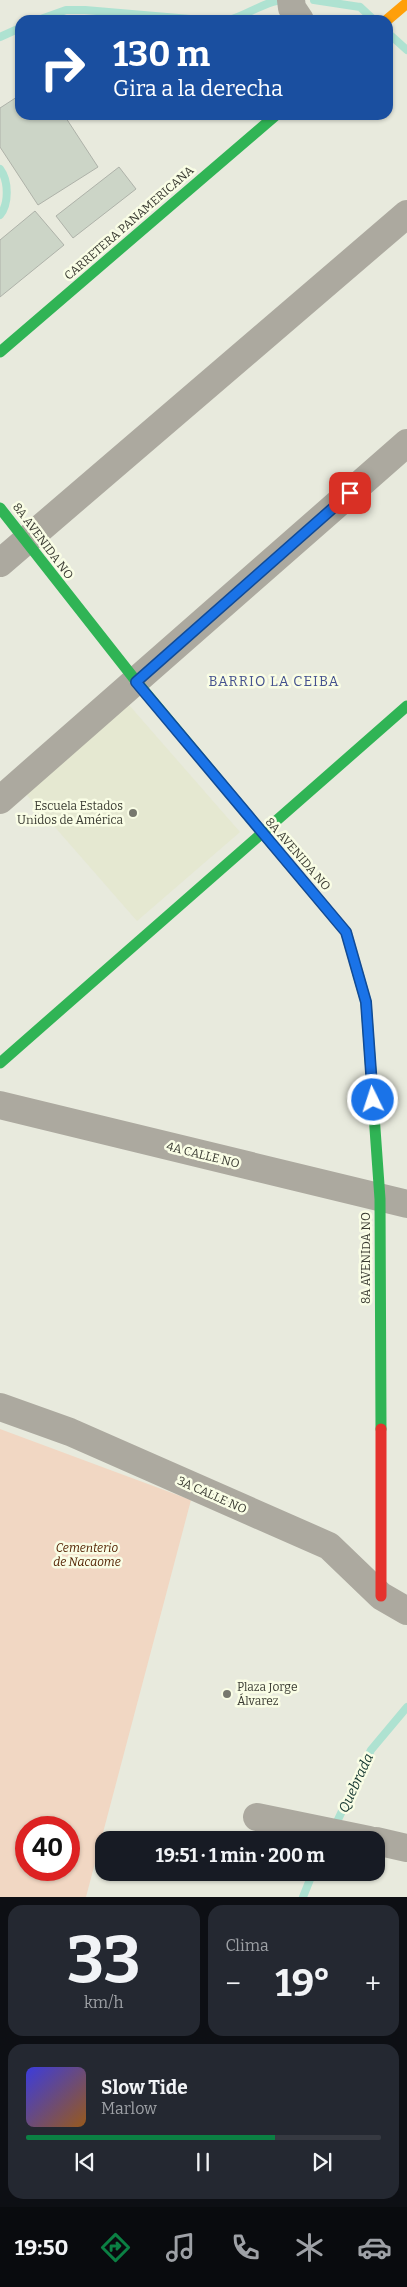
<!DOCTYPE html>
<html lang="es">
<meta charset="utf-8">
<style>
:root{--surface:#171b24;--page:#242831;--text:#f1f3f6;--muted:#9ea1a6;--line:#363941;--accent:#0b8043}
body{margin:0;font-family:Bitter,serif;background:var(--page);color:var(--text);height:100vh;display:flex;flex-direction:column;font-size:19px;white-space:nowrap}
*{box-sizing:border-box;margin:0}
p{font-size:16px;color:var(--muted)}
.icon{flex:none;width:28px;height:28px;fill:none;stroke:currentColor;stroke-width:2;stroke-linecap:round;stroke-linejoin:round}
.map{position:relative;height:1897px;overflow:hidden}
.details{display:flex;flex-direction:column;gap:8px;padding:8px;background:#0d0f14;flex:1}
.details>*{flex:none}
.banner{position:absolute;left:15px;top:15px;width:378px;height:105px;border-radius:15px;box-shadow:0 1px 4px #0004;background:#1a4fa0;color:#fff;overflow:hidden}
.speed{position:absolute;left:15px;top:1816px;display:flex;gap:10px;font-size:25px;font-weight:700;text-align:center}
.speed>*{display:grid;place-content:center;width:65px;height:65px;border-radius:50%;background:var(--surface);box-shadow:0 1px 4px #0004;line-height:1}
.speed .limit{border:8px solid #d22;background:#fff;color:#111}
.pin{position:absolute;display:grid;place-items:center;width:42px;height:42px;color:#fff;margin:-21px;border-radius:10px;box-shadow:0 2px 8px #0006}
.me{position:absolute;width:55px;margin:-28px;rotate:356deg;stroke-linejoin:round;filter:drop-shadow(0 0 4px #0008)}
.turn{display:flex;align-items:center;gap:18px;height:105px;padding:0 15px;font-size:22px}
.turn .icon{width:65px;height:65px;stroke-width:2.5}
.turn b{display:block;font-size:35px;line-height:42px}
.big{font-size:38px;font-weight:700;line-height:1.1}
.details .tile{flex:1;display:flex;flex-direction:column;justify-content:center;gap:8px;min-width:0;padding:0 18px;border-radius:15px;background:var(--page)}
.details .dial{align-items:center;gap:0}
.dial b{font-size:65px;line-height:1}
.song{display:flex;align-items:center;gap:15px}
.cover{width:60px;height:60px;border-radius:8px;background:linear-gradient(135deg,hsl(240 70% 55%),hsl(30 70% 35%))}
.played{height:5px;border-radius:2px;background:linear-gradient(90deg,var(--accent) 70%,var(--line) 70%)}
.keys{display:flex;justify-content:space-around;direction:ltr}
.heat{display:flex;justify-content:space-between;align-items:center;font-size:28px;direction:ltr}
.details .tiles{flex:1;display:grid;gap:8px;grid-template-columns:1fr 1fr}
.tile:last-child{grid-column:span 2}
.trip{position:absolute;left:95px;top:1831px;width:290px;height:50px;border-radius:15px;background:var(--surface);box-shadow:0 1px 4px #0004;font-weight:700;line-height:50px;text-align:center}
.tab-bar{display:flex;height:80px;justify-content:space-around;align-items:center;background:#090b0e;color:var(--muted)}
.tab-bar .icon{width:35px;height:35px}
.tab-bar .active{color:var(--accent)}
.tab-bar b{font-size:22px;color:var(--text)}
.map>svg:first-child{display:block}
.built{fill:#e5e8d1}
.green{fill:#f1d7c3;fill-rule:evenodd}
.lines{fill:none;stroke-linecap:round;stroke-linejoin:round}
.stream{stroke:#aee2d1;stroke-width:8}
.building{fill:#ccd5c7;stroke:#aeb2a9}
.street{stroke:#aca99f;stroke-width:28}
.fast{stroke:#30b455;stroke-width:11}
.slow{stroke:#ff9f0a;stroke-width:11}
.jam{stroke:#e5322d;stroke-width:11}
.route-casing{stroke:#114b97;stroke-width:12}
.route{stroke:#1a73e8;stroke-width:9}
.poi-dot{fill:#77786e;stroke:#f9fde5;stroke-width:2}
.labels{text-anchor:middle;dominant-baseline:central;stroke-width:5;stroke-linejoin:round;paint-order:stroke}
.street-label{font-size:12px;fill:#3a3b32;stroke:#f9fde5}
.poi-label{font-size:12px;fill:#3a3b32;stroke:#f9fde5;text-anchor:end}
.park-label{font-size:12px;font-style:italic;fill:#522000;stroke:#f9fde5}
.neighbourhood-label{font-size:14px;letter-spacing:1px;fill:#44518e;stroke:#f9fde5}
.water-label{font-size:14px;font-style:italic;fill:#11342d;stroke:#f9fde5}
</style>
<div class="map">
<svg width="407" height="1897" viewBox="0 0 407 1897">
<rect width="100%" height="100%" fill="#e8eadd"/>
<path class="built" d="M129,705l111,127 -103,89 -111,-127z"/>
<path class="green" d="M0,1429l191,71 -105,397h-86zM26,1828h43v42h-43z"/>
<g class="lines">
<path class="stream" d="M314,0l46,7
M360,7l14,13
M38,20l28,-10h19l117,10
M229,20c19,-5 37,-20 57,-20
M388,33l19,17
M0,37l20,-9
M0,169c9,12 9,35 0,46
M334,1828l37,-78 36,-43
M303,1897l10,-25"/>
</g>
<path class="building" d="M20,95v20h44l34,52 -60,38 -38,-58v-39z
M119,167l17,22 -63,49 -17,-22z
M35,211l29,34 -64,52v-57z"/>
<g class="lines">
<path class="street" d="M291,0l1,8 8,12
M0,563l407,-349
M0,800l407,-357
M0,1105l407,99
M0,1407l70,25 259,114 52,50 26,15
M257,1817l112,23
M376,1841l31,7"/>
<path class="fast" d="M0,352l276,-237
M0,508l136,173 136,163
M358,974l8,28 14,197 1,230
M0,1063l407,-357"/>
<path class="slow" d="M387,20l20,-17
M272,844l74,88 12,42"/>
<path class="jam" d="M381,1429v167"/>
</g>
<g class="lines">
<g class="route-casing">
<path id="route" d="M350,493l-214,189 210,250 20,70 7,98"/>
</g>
<use href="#route" class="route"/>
</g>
<g class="poi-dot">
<circle cx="133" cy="813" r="5"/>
<circle cx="227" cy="1694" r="5"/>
</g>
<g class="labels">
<g class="street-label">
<text transform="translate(129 223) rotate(-41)">CARRETERA PANAMERICANA</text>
<text transform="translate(43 541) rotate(53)">8A AVENIDA NO</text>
<text transform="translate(298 854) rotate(49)">8A AVENIDA NO</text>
<text transform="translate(203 1155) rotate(14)">4A CALLE NO</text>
<text transform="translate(366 1258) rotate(-90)">8A AVENIDA NO</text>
<text transform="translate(212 1495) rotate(24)">3A CALLE NO</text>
</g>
<g class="poi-label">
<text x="123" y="806">Escuela Estados<tspan x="123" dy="14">Unidos de América</tspan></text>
<text x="237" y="1687" text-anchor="start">Plaza Jorge<tspan x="237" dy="14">Álvarez</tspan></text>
</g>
<g class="park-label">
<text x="87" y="1548">Cementerio<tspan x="87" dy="14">de Nacaome</tspan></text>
</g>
<g class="neighbourhood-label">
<text x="274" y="681">BARRIO LA CEIBA</text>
</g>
<g class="water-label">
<text transform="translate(356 1783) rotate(-65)">Quebrada</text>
</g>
</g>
</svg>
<div class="speed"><div class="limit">40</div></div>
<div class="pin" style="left:350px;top:493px;background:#d93025"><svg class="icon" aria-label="arrive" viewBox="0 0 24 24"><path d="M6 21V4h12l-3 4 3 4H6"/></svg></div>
<svg class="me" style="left:373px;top:1100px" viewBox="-20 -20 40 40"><circle r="17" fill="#1a73e8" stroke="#fff" stroke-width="3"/><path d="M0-11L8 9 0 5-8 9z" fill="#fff"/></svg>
<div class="trip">19:51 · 1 min · 200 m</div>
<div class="banner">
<div class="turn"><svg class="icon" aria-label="right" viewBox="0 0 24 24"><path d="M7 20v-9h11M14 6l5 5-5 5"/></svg><div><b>130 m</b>Gira a la derecha</div></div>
</div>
</div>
<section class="details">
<div class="tiles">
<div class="tile dial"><b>33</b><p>km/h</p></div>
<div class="tile"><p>Clima</p>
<div class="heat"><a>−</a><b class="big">19°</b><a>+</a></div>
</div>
<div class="tile">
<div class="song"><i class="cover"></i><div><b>Slow Tide</b><p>Marlow</p></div></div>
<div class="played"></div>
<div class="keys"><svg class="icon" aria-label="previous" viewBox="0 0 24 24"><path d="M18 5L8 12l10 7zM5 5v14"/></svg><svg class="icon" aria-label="pause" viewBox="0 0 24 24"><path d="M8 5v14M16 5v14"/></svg><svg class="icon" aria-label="next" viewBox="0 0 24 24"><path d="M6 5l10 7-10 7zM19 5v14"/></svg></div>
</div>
</div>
</section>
<nav class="tab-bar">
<b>19:50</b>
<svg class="icon active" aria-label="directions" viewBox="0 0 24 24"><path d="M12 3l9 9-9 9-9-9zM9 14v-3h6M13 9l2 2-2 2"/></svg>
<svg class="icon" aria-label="music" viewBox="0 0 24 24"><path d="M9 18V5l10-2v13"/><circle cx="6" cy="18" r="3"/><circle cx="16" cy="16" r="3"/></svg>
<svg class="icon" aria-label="phone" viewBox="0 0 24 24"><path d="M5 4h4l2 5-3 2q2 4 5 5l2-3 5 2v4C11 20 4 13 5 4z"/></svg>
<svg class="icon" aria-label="climate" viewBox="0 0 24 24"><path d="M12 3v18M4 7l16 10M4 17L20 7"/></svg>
<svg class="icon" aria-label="car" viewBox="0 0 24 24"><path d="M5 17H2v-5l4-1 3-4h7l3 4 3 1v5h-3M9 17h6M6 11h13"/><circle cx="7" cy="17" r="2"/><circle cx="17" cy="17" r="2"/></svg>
</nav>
